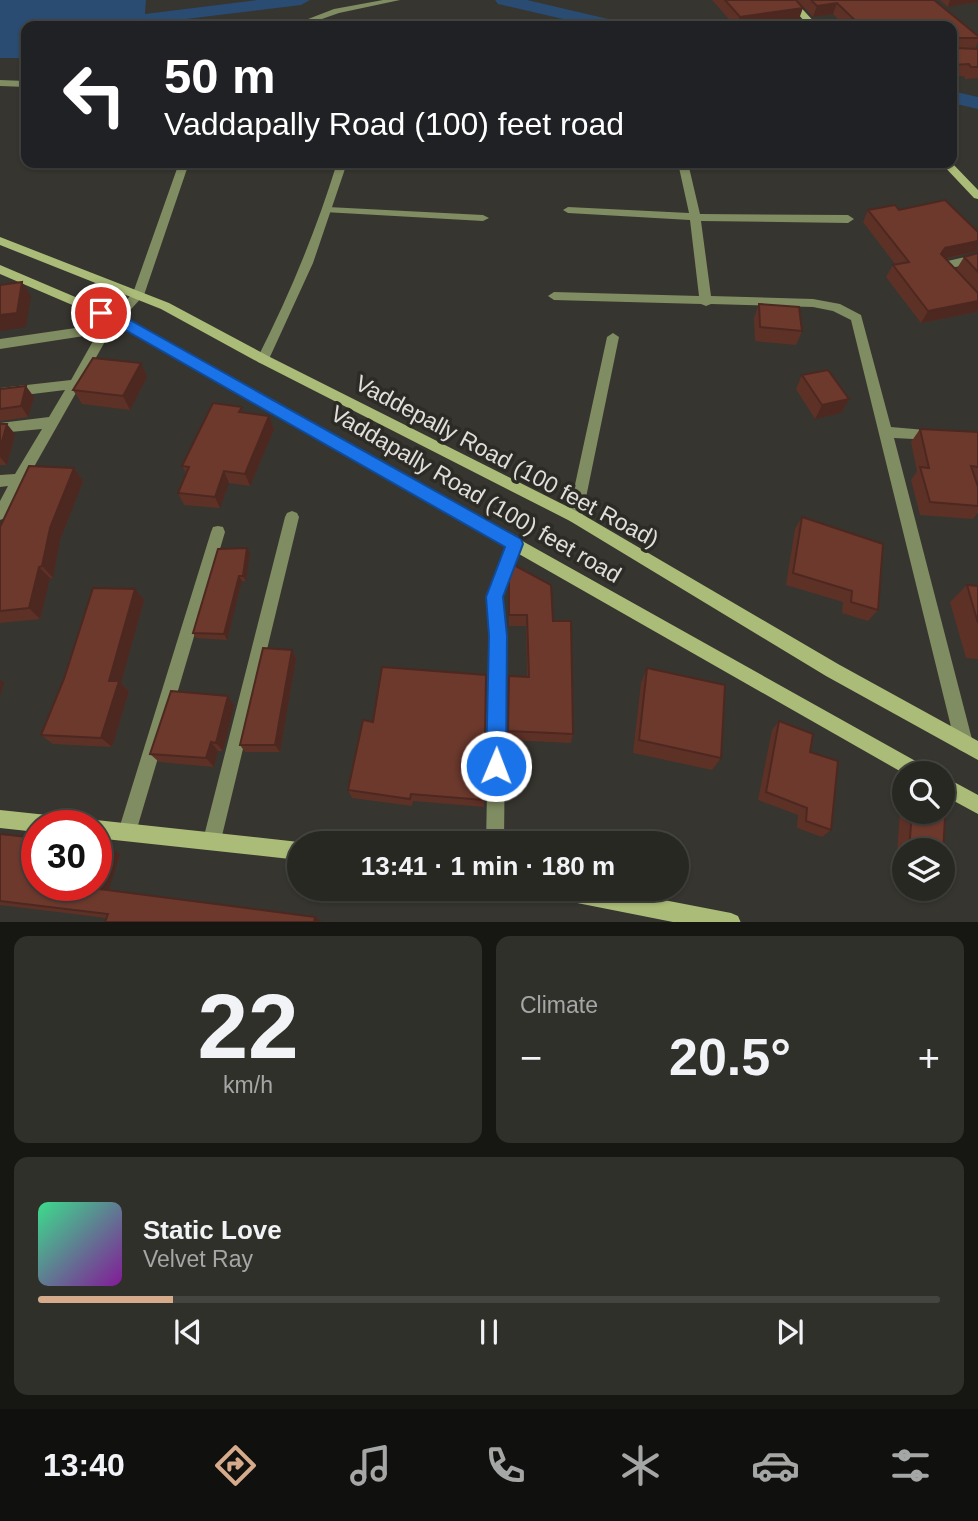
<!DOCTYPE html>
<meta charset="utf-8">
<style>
:root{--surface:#282823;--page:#30302b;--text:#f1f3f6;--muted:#a5a6a6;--line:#444441;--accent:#d6ab8b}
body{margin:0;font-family:Arial,sans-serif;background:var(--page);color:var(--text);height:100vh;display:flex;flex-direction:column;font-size:26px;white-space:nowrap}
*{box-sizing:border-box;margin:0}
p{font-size:23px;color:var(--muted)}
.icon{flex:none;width:38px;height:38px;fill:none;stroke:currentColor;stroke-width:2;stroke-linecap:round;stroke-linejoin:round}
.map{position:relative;height:922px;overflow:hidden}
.side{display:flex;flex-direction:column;gap:14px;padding:14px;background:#161613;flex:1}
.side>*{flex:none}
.top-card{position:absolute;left:21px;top:21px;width:936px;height:147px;border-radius:14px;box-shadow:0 2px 5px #0004,0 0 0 2px var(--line);background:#202124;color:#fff;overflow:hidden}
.buttons{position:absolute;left:892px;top:761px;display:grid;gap:14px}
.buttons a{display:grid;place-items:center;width:63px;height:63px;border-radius:50%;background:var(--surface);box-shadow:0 2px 5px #0004,0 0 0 2px var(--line);font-size:35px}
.speed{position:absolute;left:21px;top:810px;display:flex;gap:14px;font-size:35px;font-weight:700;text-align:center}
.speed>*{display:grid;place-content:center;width:91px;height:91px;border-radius:50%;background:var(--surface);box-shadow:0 2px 5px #0004,0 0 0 2px var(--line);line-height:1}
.speed .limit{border:10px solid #d22;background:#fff;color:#111}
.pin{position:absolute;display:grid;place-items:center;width:60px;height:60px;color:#fff;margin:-30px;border:4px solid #fff;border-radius:50%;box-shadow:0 2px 7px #0007}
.me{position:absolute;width:77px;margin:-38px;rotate:1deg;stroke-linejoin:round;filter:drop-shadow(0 0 5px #0008)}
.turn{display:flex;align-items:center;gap:24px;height:147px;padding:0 28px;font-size:32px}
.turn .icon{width:91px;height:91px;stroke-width:2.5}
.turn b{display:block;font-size:49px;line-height:60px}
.big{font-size:52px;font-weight:700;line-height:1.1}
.side .card{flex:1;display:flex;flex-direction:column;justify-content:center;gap:10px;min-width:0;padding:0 24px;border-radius:14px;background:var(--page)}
.side .dial{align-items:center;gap:0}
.dial b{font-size:91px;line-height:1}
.song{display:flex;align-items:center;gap:21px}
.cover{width:84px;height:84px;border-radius:10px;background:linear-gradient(135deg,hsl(150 70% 55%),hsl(290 70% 35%))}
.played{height:7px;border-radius:4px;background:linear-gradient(90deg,var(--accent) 15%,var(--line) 15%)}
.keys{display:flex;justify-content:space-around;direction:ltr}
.heat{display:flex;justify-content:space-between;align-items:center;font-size:38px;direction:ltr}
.side .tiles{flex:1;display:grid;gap:14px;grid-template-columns:1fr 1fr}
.card:last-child{grid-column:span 2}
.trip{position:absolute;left:287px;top:831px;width:402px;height:70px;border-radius:35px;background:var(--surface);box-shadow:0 2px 5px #0004,0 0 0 2px var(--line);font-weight:700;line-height:70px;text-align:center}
.tab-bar{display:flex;height:112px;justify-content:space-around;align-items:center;background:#10100e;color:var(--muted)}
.tab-bar .icon{width:49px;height:49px}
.tab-bar .selected{color:var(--accent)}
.tab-bar b{font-size:32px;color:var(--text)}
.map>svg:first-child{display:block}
.water{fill:#2a4b72}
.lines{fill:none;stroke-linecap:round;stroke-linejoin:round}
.canal{fill:#2a4b72;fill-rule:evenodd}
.lane{fill:#808c61;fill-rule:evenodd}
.street{fill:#808c61;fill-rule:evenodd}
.secondary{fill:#abbc78;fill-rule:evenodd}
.wall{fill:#5e3127}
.shaded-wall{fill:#4c2820}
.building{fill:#6d392d;stroke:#4c2820;stroke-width:2}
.route{fill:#1a73e8;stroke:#114b97;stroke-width:2}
.labels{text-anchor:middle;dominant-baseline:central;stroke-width:7;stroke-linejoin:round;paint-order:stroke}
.street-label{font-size:23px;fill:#e0dfdb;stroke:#2c2b25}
</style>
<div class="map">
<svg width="978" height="923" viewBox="0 0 978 923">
<rect width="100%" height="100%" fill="#36352f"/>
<path class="water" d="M0,0h146l-2,26h-118v32h-26z"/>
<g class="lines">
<path class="canal" d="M257,0h53l-9,5 -156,19 -9,-5 9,-5z
M495,0h32l94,22 3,4h-31l-95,-22z
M952,91l26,6v12l-26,-6z"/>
<path class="lane" d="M328,207l155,8 6,3 -6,3 -159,-9v-4z
M613,333l6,4 -37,180 -2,4 -5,2 -5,-2 -2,-4 39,-180z"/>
<path class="street" d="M383,0h17l-61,13 -37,13h-12l44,-17z
M0,80l26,1v6l-26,-1z
M179,163h10l-45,132 -33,36 -106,187 -5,2v-19l8,-15 -8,1v-12l15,-1 27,-45 -42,4v-10l49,-6 16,-27 -65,8v-10l71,-8 26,-46 -97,15v-10l103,-15 30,-31z
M337,163h10l-34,100 -44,96 -6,5 -5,-2 -1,-3c32,-63 59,-128 80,-196z
M678,163h10l12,51 148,1 6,4 -6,4 -147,-2 10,75 102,3 27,5 21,11 30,112 46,4 2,4 -2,4 -5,1 -38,-2 79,305 -3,6 -6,3 -6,-3 -3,-6 -104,-423 -18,-9 -20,-4 -102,-3 -5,2 -5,-2 -147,-4 -6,-4 6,-4 145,4 -9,-76 -122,-7 -5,-3 5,-3 121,6z
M978,254v8l-27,6 4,6 -2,3h-8l-8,-11 2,-3z
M292,511l5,2 2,4 -78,323 -2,7 -7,2 -7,-2 -2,-7 82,-323 2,-4z
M218,526l5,1 2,5 -89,300 -2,7 -7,2 -7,-2 -2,-7 93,-300 2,-5z
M515,537l5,2 3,5 -20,53 3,39 -2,208h-18l4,-208 -3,-39 20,-53 3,-5z"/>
<path class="secondary" d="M785,0h9l24,26h-9z
M941,163h11l26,27v9l-4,-1z
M0,237l169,66 99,53 312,157 258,151 140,77v19l-152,-84 -256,-155 -312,-159 -97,-53 -161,-64z
M0,265l120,51 808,452 3,6h-26l-793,-452 -112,-48z
M943,776l35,19v19l-35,-19z
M0,810l66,7 7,2 2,7h-38v6l-37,-4z
M96,820l203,22 5,2h-5v16l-203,-22v-12h-8l1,-4z
M547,889h60l124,24 7,3 3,7h-63l-121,-24 -7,-3z"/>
</g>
<path class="wall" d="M712,0h84l3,19 -46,7h-18z
M797,0h137l44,36v6l-3,7h3v29l-13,1 -1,-3h-12v-50h-107l-12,-12 -20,3z
M940,0h38v2l-30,5z
M277,163h46l-2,6 -44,-4z
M868,210h31l79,22 -1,19 -31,8 10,11 8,-13 14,-4v56l-2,3 -55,11 -35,-46 7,-12 2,-1 -32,-42z
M759,304l43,27 -6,14 -41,-4 -1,-23z
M141,363l6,14 -17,33 -48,-6 -9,-14z
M802,375l47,24 -8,14 -26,6 -19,-30z
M0,389l34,8 -6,20 -28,4z
M244,413l25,3 5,13 -24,57 -21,-3 -9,25 -36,-3 -6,-12 8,-20 -4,-7z
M0,424l15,10 -8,31h-7z
M920,429l58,3v49h-2l2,6v26l-5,6 -53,-4 -9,-35 6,-9 -6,-29z
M74,468l9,13 -23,59 -7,38h-3l-10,41 -40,4v-96z
M802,517l76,93 -10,11 -26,-8 1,-11 -57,-17 9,-56z
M250,554l-4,27h-4l-15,59 -31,-2 -3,-5z
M509,579l44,42 20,113 -2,9 -63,-3 1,-64 18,1 -1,-51h-17z
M967,585l11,1v73l-12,-1 -16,-56z
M135,589l9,11 -23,83 8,8 -17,56 -59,-3 -12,-9z
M292,650l4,8 -16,94h-35l-5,-7z
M647,668l74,90 -9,12 -79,-17 8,-70z
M486,675l-2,132 -71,-6 -1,5 -60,-8 -4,-8 25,-68z
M228,696l6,10 -11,45h-5l-4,16 -55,-5 -9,-8z
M779,721l31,31 21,78 -9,7 -25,-9 1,-13 -40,-15 14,-70z
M905,810v2h26l12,38h-38v36l-10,-4 5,-70z
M0,834l120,20 -12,36 207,27 7,5h-217l1,-4 -106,-13z
M913,889h29l-14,6z"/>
<path class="shaded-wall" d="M950,0h28v2l-30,5z
M837,3l-4,11 -20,3 4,-11z
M803,8l-4,11 -46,7h-15l2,-9z
M978,241l-1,10 -39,9 7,-12z
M22,282l9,14 -5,31 -26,4v-16z
M978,301v8l-2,3 -55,11 7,-12z
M141,363l6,14 -17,33 -7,-14z
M26,386l8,11 -6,20 -7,-11z
M849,399l-8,14 -26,6 7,-14z
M269,416l5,13 -24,57 -5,-12z
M7,424l8,10 -8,31 -7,-8v-9z
M74,468l9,13 -23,59 -7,38 -11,-12 8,-38z
M224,471l5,12 -9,25 -5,-11z
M247,548l3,6 -4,27 -3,-5z
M39,567l11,11 -10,41 -11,-11z
M239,576l3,5 -15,59 -3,-6z
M135,589l9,11 -23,83 8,8 -17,56 -11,-9 8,-57z
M292,650l4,8 -16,94 -5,-7z
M0,680l4,3 -4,12z
M228,696l6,10 -11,45 -7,-8z
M211,742l7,9 -4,16 -8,-9z
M105,845l15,9 -13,41 -16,-7 1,-2h4v-14z
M315,917l7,5h-8z"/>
<path class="building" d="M725,0h71l7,8 -63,9z
M811,0h123l44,36v2h-22v10l22,1v18h-7l-2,-3 -17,1v-39h-91l-24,-23 -20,3z
M945,200l33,32v9l-33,7 -4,6 37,39v8l-50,10 -35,-46 16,-3 -41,-52 27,-5 4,5z
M978,253v19l-14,-15z
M22,282l-5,31 -17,2v-30z
M759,304l40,3 3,24 -42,-4z
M93,358l48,5 -18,33 -50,-6z
M828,370l21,29 -27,6 -20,-30z
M26,386l-5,20 -21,3v-20z
M213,403l29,4 -3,5 30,4 -24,58 -21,-3 -9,26 -37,-4 11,-26 -7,-1z
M0,424h7l-7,24z
M920,429l58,3v35l-7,-1 7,21v19l-48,-4 -10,-35 9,1z
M29,466l45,2 -24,60 -8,38 -3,1 -10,41 -29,3v-84z
M802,517l81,27 -5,66 -27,-8 1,-11 -59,-18z
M247,548l-4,28h-4l-15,58 -31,-1 25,-84z
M514,565l37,20 2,36h18l2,113 -65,-3 1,-55 20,1 -2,-62h-18v-36z
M967,585l11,1v37z
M93,588l42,1 -26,92h10l-18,57 -60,-3 23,-56z
M263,648l29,2 -17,95h-35z
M382,667l104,8 -2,125 -73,-6 -1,5 -62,-9 15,-70 10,2z
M647,668l78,17 -4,73 -82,-18z
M171,691l57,5 -12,47 -5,-1 -5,16 -56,-4z
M779,721l34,13 -3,18 28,9 -7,69 -25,-9 1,-13 -41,-16z
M912,812h19l14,5 -2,37v-4h-34z
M0,834l37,4v48h55l-1,2 224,29 -1,5h-209l3,-8 -108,-13z
M96,844l9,1 -9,27z"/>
<path class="route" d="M101,308l20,7 400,224 2,5 -20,53 4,39 -1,130 -3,7 -7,3 -7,-3 -3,-7 3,-130 -3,-39 19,-50 -394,-225 -17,-9z"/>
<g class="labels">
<g class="street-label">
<text transform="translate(507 461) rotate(28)">Vaddepally Road (100 feet Road)</text>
<text transform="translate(476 494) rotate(30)">Vaddapally Road (100) feet road</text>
</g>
</g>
</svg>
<div class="buttons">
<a><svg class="icon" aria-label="search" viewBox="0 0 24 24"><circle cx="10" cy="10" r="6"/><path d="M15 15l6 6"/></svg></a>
<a><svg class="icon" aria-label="layers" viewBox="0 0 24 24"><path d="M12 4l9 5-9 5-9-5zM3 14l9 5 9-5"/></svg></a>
</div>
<div class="speed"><div class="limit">30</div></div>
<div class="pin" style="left:101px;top:313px;background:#d93025"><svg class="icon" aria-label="arrive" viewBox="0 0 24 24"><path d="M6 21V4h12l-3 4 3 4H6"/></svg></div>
<svg class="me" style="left:496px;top:766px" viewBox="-20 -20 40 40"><circle r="17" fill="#1a73e8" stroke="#fff" stroke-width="3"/><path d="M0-11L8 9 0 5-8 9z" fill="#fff"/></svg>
<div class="trip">13:41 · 1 min · 180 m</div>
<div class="top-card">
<div class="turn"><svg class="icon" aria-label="left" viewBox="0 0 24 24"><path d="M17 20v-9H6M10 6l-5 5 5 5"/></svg><div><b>50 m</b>Vaddapally Road (100) feet road</div></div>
</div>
</div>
<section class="side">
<div class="tiles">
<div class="card dial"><b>22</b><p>km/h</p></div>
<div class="card"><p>Climate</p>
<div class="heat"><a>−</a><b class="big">20.5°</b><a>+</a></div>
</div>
<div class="card">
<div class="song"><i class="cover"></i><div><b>Static Love</b><p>Velvet Ray</p></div></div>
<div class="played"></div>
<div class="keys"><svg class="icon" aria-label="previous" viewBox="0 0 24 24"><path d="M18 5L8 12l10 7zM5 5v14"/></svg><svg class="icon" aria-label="pause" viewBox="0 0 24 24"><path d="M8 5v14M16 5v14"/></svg><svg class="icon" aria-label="next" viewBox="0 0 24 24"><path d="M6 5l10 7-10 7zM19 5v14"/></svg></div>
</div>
</div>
</section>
<nav class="tab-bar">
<b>13:40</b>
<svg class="icon selected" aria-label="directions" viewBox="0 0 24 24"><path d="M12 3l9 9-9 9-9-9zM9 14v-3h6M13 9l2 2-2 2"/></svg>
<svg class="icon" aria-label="music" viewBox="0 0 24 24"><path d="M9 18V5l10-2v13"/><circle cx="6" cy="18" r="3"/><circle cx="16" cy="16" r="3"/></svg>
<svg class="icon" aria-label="phone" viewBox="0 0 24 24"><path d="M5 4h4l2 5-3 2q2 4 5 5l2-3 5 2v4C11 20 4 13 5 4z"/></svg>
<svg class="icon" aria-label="climate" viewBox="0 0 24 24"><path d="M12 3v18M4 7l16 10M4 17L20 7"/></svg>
<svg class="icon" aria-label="car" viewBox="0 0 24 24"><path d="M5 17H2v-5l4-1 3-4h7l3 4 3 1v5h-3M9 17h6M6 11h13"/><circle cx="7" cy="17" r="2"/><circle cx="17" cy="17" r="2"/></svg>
<svg class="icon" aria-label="filters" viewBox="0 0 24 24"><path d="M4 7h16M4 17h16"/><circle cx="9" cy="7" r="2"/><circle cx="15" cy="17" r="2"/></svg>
</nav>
